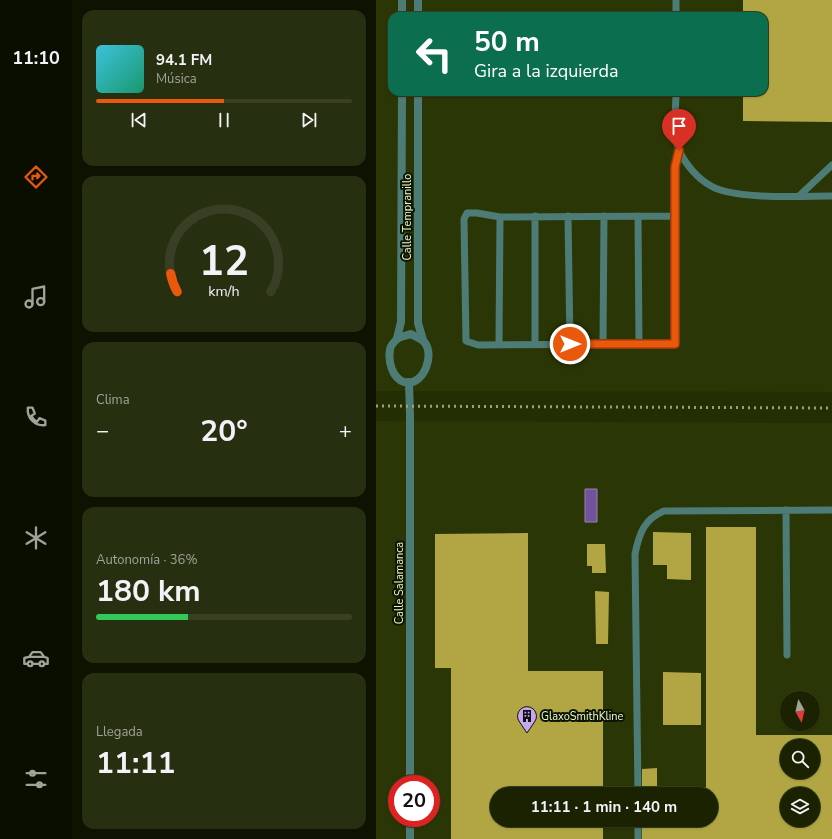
<!DOCTYPE html>
<html lang="es">
<meta charset="utf-8">
<style>
:root{--surface:#1a2202;--page:#272f11;--text:#f1f3f6;--muted:#9fa499;--line:#383f24;--accent:#ea580c}
body{margin:0;font-family:"Nunito Sans",sans-serif;background:var(--page);color:var(--text);height:100vh;display:flex;flex-direction:column;font-size:15px;white-space:nowrap}
*{box-sizing:border-box;margin:0}
p{font-size:13px;color:var(--muted)}
.icon{flex:none;width:22px;height:22px;fill:none;stroke:currentColor;stroke-width:2;stroke-linecap:round;stroke-linejoin:round}
.map{position:relative;flex:1;overflow:hidden}
.drawer{display:flex;flex-direction:column;gap:10px;padding:10px;background:#0e1301;width:304px}
.drawer>*{flex:none}
.hud{position:absolute;left:12px;top:12px;width:380px;height:84px;border-radius:12px;box-shadow:0 1px 3px #0004,0 0 0 1px var(--line);background:#0b6e4f;color:#fff;overflow:hidden}
.needle{width:26px;rotate:172deg}
.fabs{position:absolute;left:404px;top:691px;display:grid;gap:8px}
.fabs a{display:grid;place-items:center;width:40px;height:40px;border-radius:50%;background:var(--surface);box-shadow:0 1px 3px #0004,0 0 0 1px var(--line);font-size:20px}
.speed{position:absolute;left:12px;top:775px;display:flex;gap:8px;font-size:20px;font-weight:700;text-align:center}
.speed>*{display:grid;place-content:center;width:52px;height:52px;border-radius:50%;background:var(--surface);box-shadow:0 1px 3px #0004,0 0 0 1px var(--line);line-height:1}
.speed .limit{border:6px solid #d22;background:#fff;color:#111}
.pin{position:absolute;display:grid;place-items:center;width:34px;height:34px;color:#fff;margin:-41px -17px;border-radius:50% 50% 50% 0;rotate:-45deg;box-shadow:0 0 4px #0007}
.pin .icon{rotate:45deg}
.me{position:absolute;width:44px;margin:-22px;rotate:90deg;stroke-linejoin:round;filter:drop-shadow(0 0 3px #0008)}
.turn{display:flex;align-items:center;gap:14px;height:84px;padding:0 20px;font-size:18px}
.turn .icon{width:52px;height:52px;stroke-width:2.5}
.turn b{display:block;font-size:28px;line-height:34px}
.big{font-size:30px;font-weight:700;line-height:1.1}
.drawer .tile{flex:1;display:flex;flex-direction:column;justify-content:center;gap:6px;min-width:0;padding:0 14px;border-radius:12px;background:var(--page)}
.drawer .dial{align-items:center;gap:0}
.dial svg{height:104px;overflow:visible;fill:none;stroke:var(--line);stroke-width:7;stroke-linecap:round;text-anchor:middle}
.dial text{fill:var(--text);stroke:none}
.song{display:flex;align-items:center;gap:12px}
.cover{width:48px;height:48px;border-radius:6px;background:linear-gradient(135deg,hsl(190 70% 55%),hsl(160 70% 35%))}
.played{height:4px;border-radius:2px;background:linear-gradient(90deg,var(--accent) 50%,var(--line) 50%)}
.keys{display:flex;justify-content:space-around;direction:ltr}
.heat{display:flex;justify-content:space-between;align-items:center;font-size:22px;direction:ltr}
.charge{height:6px;border-radius:3px;background:linear-gradient(90deg,#34c759 36%,var(--line) 0)}
.trip{position:absolute;left:114px;top:787px;width:228px;height:40px;border-radius:20px;background:var(--surface);box-shadow:0 1px 3px #0004,0 0 0 1px var(--line);font-weight:700;line-height:40px;text-align:center}
main{display:flex;flex:1;min-height:0}
.tabs{display:flex;flex-direction:column;width:72px;justify-content:space-around;align-items:center;background:#0a0e01;color:var(--muted)}
.tabs .icon{width:28px;height:28px}
.tabs .selected{color:var(--accent)}
.tabs b{font-size:18px;color:var(--text)}
.map>svg:first-child{display:block}
.built{fill:#2a3605;fill-rule:evenodd}
.water{fill:#73529d;stroke:#9784ac}
.building{fill:#b1a643;fill-rule:evenodd}
.lines{fill:none;stroke-linecap:round;stroke-linejoin:round}
.lane{stroke:#4c7c75;stroke-width:7}
.street{stroke:#4c7c75;stroke-width:8}
.rail{stroke:#96a37a;stroke-width:3;stroke-dasharray:2 4;stroke-linecap:butt}
.route-casing{stroke:#983908;stroke-width:10}
.route{stroke:#ea580c;stroke-width:7}
.labels{text-anchor:middle;dominant-baseline:central;stroke-width:4;stroke-linejoin:round;paint-order:stroke}
.street-label{font-size:11px;fill:#eaf8d0;stroke:#0d1500}
.poi-label{font-size:11px;fill:#eaf8d0;stroke:#0d1500;text-anchor:start}
</style>
<main>
<nav class="tabs">
<b>11:10</b>
<svg class="icon selected" aria-label="directions" viewBox="0 0 24 24"><path d="M12 3l9 9-9 9-9-9zM9 14v-3h6M13 9l2 2-2 2"/></svg>
<svg class="icon" aria-label="music" viewBox="0 0 24 24"><path d="M9 18V5l10-2v13"/><circle cx="6" cy="18" r="3"/><circle cx="16" cy="16" r="3"/></svg>
<svg class="icon" aria-label="phone" viewBox="0 0 24 24"><path d="M5 4h4l2 5-3 2q2 4 5 5l2-3 5 2v4C11 20 4 13 5 4z"/></svg>
<svg class="icon" aria-label="climate" viewBox="0 0 24 24"><path d="M12 3v18M4 7l16 10M4 17L20 7"/></svg>
<svg class="icon" aria-label="car" viewBox="0 0 24 24"><path d="M5 17H2v-5l4-1 3-4h7l3 4 3 1v5h-3M9 17h6M6 11h13"/><circle cx="7" cy="17" r="2"/><circle cx="17" cy="17" r="2"/></svg>
<svg class="icon" aria-label="filters" viewBox="0 0 24 24"><path d="M4 7h16M4 17h16"/><circle cx="9" cy="7" r="2"/><circle cx="15" cy="17" r="2"/></svg>
</nav>
<section class="drawer">
<div class="tile">
<div class="song"><i class="cover"></i><div><b>94.1 FM</b><p>Música</p></div></div>
<div class="played"></div>
<div class="keys"><svg class="icon" aria-label="previous" viewBox="0 0 24 24"><path d="M18 5L8 12l10 7zM5 5v14"/></svg><svg class="icon" aria-label="pause" viewBox="0 0 24 24"><path d="M8 5v14M16 5v14"/></svg><svg class="icon" aria-label="next" viewBox="0 0 24 24"><path d="M6 5l10 7-10 7zM19 5v14"/></svg></div>
</div>
<div class="tile dial"><svg viewBox="0 0 100 80">
<path d="M14 69A42 42 0 1 1 86 69"/>
<path d="M14 69A42 42 0 0 1 9 55" stroke="#ea580c"/>
<text x="50" y="56" font-size="32" font-weight="700">12</text>
<text x="50" y="72" font-size="11">km/h</text>
</svg></div>
<div class="tile"><p>Clima</p>
<div class="heat"><a>−</a><b class="big">20°</b><a>+</a></div>
</div>
<div class="tile"><p>Autonomía · 36%</p><b class="big">180 km</b><div class="charge"></div></div>
<div class="tile"><p>Llegada</p><b class="big">11:11</b></div>
</section>
<div class="map">
<svg width="456" height="839" viewBox="0 0 456 839">
<rect width="100%" height="100%" fill="#232e03"/>
<path class="built" d="M0,0h456v392l-456,-1zM16,16h372v76h-372z
M0,421l456,2v416h-456zM411,698h26v26h-26zM411,746h26v26h-26zM21,784h34v34h-34zM121,794h214v26h-214zM411,794h26v26h-26z"/>
<path class="water" d="M209,489h12v33h-12z"/>
<path class="building" d="M367,0h89v122l-89,-1v-29h21v-76h-21z
M330,527h50v208h76v104h-190v-19h69v-26h-69v-25l15,-1v19h49zM411,746h26v26h-26zM411,794h26v26h-26z
M277,532l38,1v47l-24,-1v-14h-14z
M152,533v138h75v123h-106v26h106v19h-152v-171h-16v-134z
M211,544h18l1,29h-14v-7h-5z
M219,591l14,1 -1,52h-12z
M287,672l38,1v52h-38z"/>
<g class="lines">
<path class="lane" d="M300,16v-16
M300,92c0,19 -4,40 3,58 6,14 19,29 32,36 24,14 91,10 121,10
M423,196l33,-31
M159,216v128
M192,216l2,128
M262,216l1,128
M299,216l-175,1 -23,-4h-10l-3,6 2,122 12,4 197,-1v-177l4,-17
M123,344l1,-127
M227,344l1,-128
M410,510l1,145
M262,794l-3,-240c4,-20 9,-35 29,-43l168,-1
M262,820v19"/>
<path class="street" d="M26,16v-16
M42,16v-16
M42,92v231l5,17
M35,334c3,2 8,4 11,6 15,11 2,48 -18,42 -12,-4 -16,-21 -14,-32 0,-3 4,-8 6,-10 3,-4 10,-4 15,-6z
M21,338l4,-16 1,-230
M33,382l1,33v369
M34,839v-21"/>
<path class="rail" d="M0,406l456,2"/>
</g>
<g class="lines">
<g class="route-casing">
<path id="route" d="M194,344h105v-177l4,-17"/>
</g>
<use href="#route" class="route"/>
</g>
<defs>
<g id="building-pin" transform="scale(1)"><path d="M0 17L-7.5 6A9.5 9.5 0 1 1 7.5 6Z" fill="#c5a6f1" stroke="#0d1500"/><path d="M-4-6H4V6H1V3H-1V6H-4ZM-2.5-4.3h1.7v1.8h-1.7ZM.8-4.3h1.7v1.8H.8ZM-2.5-1h1.7V.8h-1.7ZM.8-1h1.7V.8H.8Z" fill="#111"/></g>
</defs>
<g fill-rule="evenodd">
<use href="#building-pin" x="151" y="716"/>
</g>
<g class="labels">
<g class="street-label">
<text transform="translate(31 217) rotate(-90)">Calle Tempranillo</text>
<text transform="translate(23 583) rotate(-90)">Calle Salamanca</text>
</g>
<g class="poi-label">
<text x="165" y="716">GlaxoSmithKline</text>
</g>
</g>
</svg>
<div class="fabs">
<a><svg class="needle" viewBox="-14 -14 28 28"><path d="M0-13l5 13h-10z" fill="#e53935"/><path d="M0 13l5-13h-10z" fill="#9fa499"/></svg></a>
<a><svg class="icon" aria-label="search" viewBox="0 0 24 24"><circle cx="10" cy="10" r="6"/><path d="M15 15l6 6"/></svg></a>
<a><svg class="icon" aria-label="layers" viewBox="0 0 24 24"><path d="M12 4l9 5-9 5-9-5zM3 14l9 5 9-5"/></svg></a>
</div>
<div class="speed"><div class="limit">20</div></div>
<div class="pin" style="left:303px;top:150px;background:#d93025"><svg class="icon" aria-label="arrive" viewBox="0 0 24 24"><path d="M6 21V4h12l-3 4 3 4H6"/></svg></div>
<svg class="me" style="left:194px;top:344px" viewBox="-20 -20 40 40"><circle r="17" fill="#ea580c" stroke="#fff" stroke-width="3"/><path d="M0-11L8 9 0 5-8 9z" fill="#fff"/></svg>
<div class="trip">11:11 · 1 min · 140 m</div>
<div class="hud">
<div class="turn"><svg class="icon" aria-label="left" viewBox="0 0 24 24"><path d="M17 20v-9H6M10 6l-5 5 5 5"/></svg><div><b>50 m</b>Gira a la izquierda</div></div>
</div>
</div>
</main>
